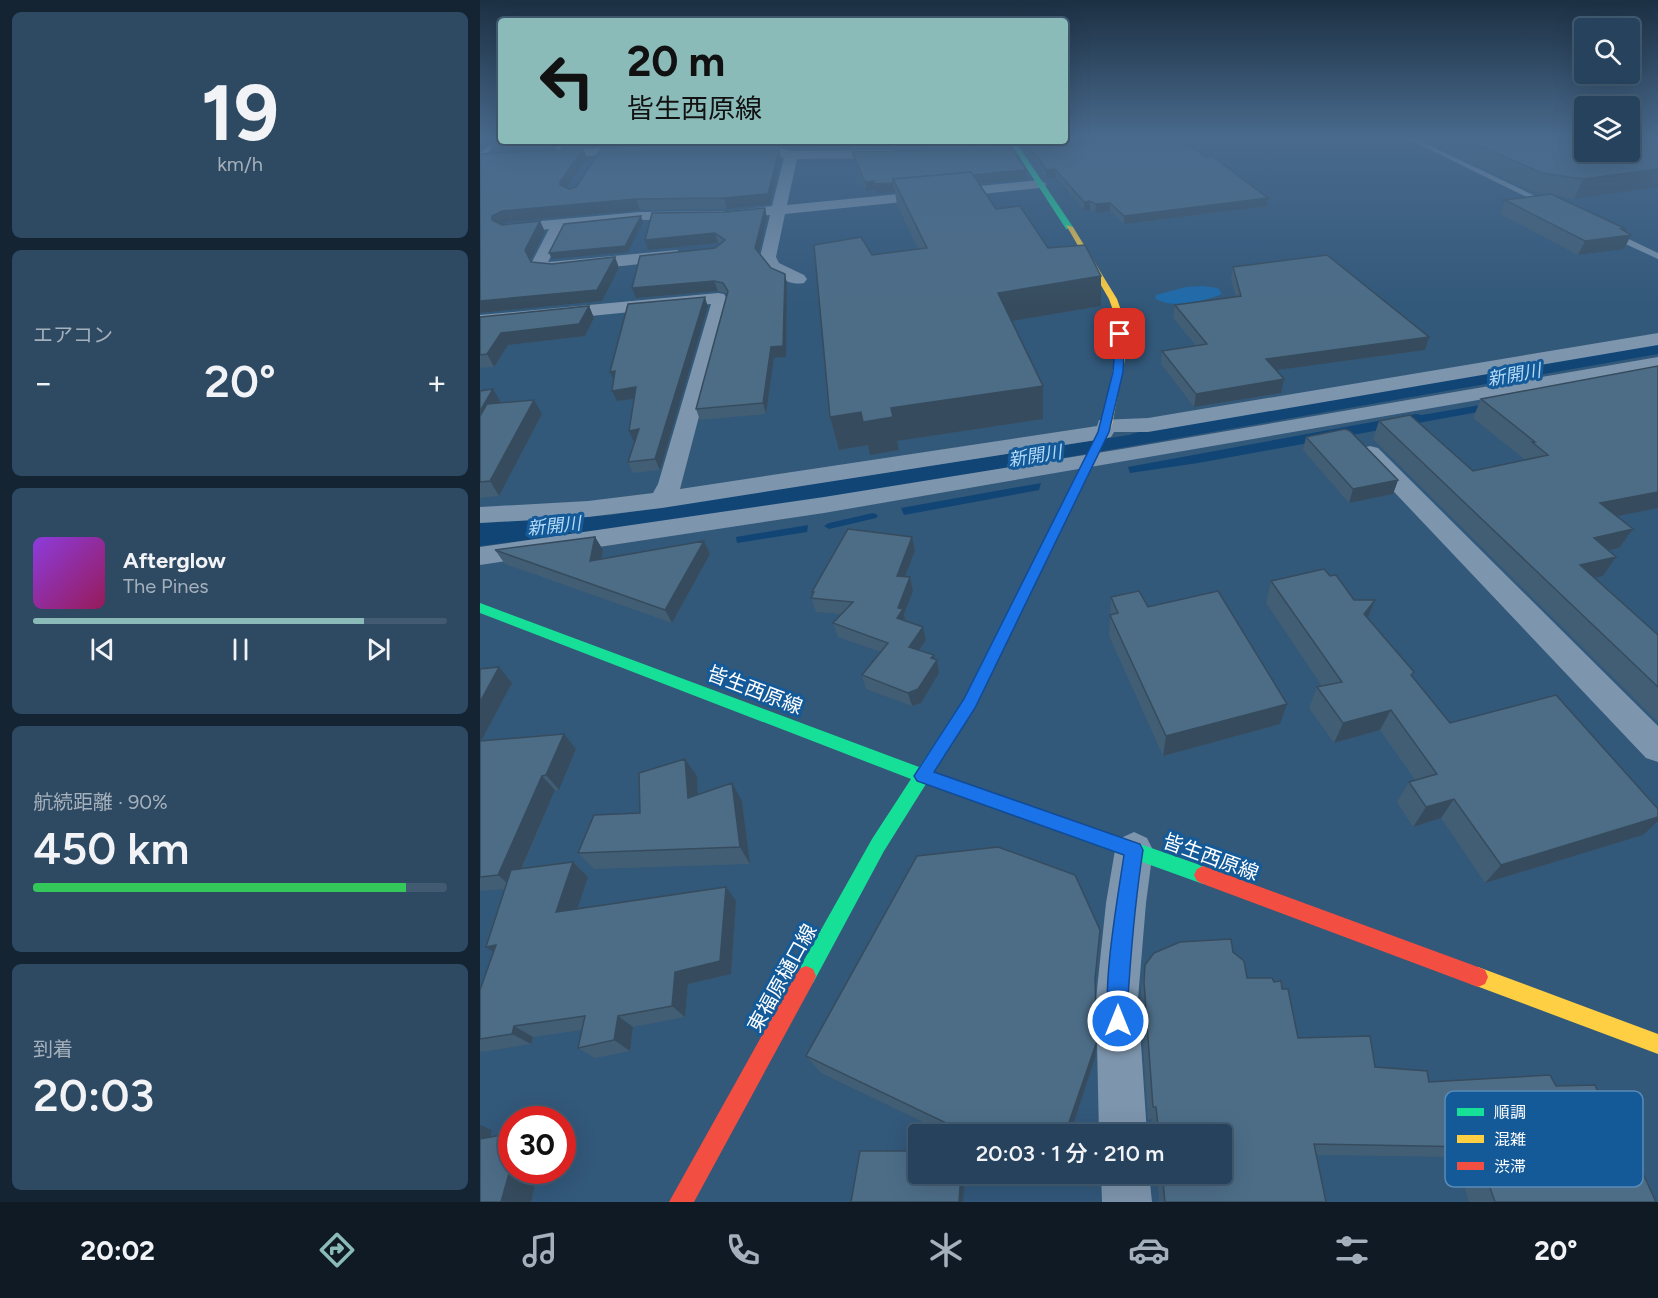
<!DOCTYPE html>
<html lang="ja">
<meta charset="utf-8">
<style>
:root{--surface:#26425c;--page:#2e4962;--text:#f1f3f6;--muted:#a4b0bb;--line:#425b72;--accent:#8bbbb9}
body{margin:0;font-family:Figtree,"Noto Sans JP",sans-serif;background:var(--page);color:var(--text);height:100vh;display:flex;flex-direction:column;font-size:22px;white-space:nowrap}
*{box-sizing:border-box;margin:0}
p{font-size:20px;color:var(--muted)}
.icon{flex:none;width:33px;height:33px;fill:none;stroke:currentColor;stroke-width:2;stroke-linecap:round;stroke-linejoin:round}
.map{position:relative;flex:1;overflow:hidden}
.panel{display:flex;flex-direction:column;gap:12px;padding:12px;background:#152433;width:480px}
.panel>*{flex:none}
.banner{position:absolute;left:18px;top:18px;width:570px;height:126px;border-radius:6px;box-shadow:0 6px 24px #0002,0 0 0 2px var(--line);background:#8bbbb9;color:#111;overflow:hidden}
.buttons{position:absolute;left:1094px;top:18px;display:grid;gap:12px}
.buttons a{display:grid;place-items:center;width:66px;height:66px;border-radius:6px;background:var(--surface);box-shadow:0 6px 24px #0002,0 0 0 2px var(--line);font-size:30px}
.speed{position:absolute;left:18px;top:1106px;display:flex;gap:12px;font-size:30px;font-weight:700;text-align:center}
.speed>*{display:grid;place-content:center;width:78px;height:78px;border-radius:50%;background:var(--surface);box-shadow:0 6px 24px #0002,0 0 0 2px var(--line);line-height:1}
.speed .limit{border:9px solid #d22;background:#fff;color:#111}
.pin{position:absolute;display:grid;place-items:center;width:51px;height:51px;color:#fff;margin:-26px;border-radius:12px;box-shadow:0 3px 9px #0006}
.me{position:absolute;width:66px;margin:-33px;rotate:0deg;stroke-linejoin:round;filter:drop-shadow(0 0 4px #0008)}
.turn{display:flex;align-items:center;gap:21px;height:126px;padding:0 30px;font-size:27px}
.turn .icon{width:78px;height:78px;stroke-width:2.5}
.turn b{display:block;font-size:42px;line-height:51px}
.big{font-size:45px;font-weight:600;line-height:1.1}
.panel .tile{flex:1;display:flex;flex-direction:column;justify-content:center;gap:9px;min-width:0;padding:0 21px;border-radius:9px;background:var(--page)}
.panel .dial{align-items:center;gap:0}
.dial b{font-size:78px;line-height:1}
.song{display:flex;align-items:center;gap:18px}
.cover{width:72px;height:72px;border-radius:9px;background:linear-gradient(135deg,hsl(270 70% 55%),hsl(330 70% 35%))}
.played{height:6px;border-radius:3px;background:linear-gradient(90deg,var(--accent) 80%,var(--line) 80%)}
.keys{display:flex;justify-content:space-around;direction:ltr}
.heat{display:flex;justify-content:space-between;align-items:center;font-size:33px;direction:ltr}
.charge{height:9px;border-radius:4px;background:linear-gradient(90deg,#34c759 90%,var(--line) 0)}
.trip{position:absolute;left:428px;top:1124px;width:324px;height:60px;border-radius:6px;background:var(--surface);box-shadow:0 6px 24px #0002,0 0 0 2px var(--line);font-weight:600;line-height:60px;text-align:center}
.dock{display:flex;height:96px;justify-content:space-around;align-items:center;background:#0f1a25;color:var(--muted)}
.dock .icon{width:42px;height:42px}
.dock .active{color:var(--accent)}
.dock b{font-size:27px;color:var(--text)}
main{display:flex;flex:1;min-height:0}
.map>svg:first-child{display:block}
.green{fill:#1f6baa}
.water{fill:#104575}
.lines{fill:none;stroke-linecap:round;stroke-linejoin:round}
.stream{fill:#104575;fill-rule:evenodd}
.lane{fill:#7d95ad;fill-rule:evenodd}
.street{fill:#7d95ad;fill-rule:evenodd}
.fast{fill:#16e098;fill-rule:evenodd}
.slow{fill:#ffcf43;fill-rule:evenodd}
.jam{fill:#f24e42;fill-rule:evenodd}
.wall{fill:#425e74}
.shaded-wall{fill:#364c5e}
.building{fill:#4d6d87;stroke:#364c5e;stroke-width:1.5}
.route{fill:#1a73e8;stroke:#114b97;stroke-width:1.5}
.labels{text-anchor:middle;dominant-baseline:central;stroke-width:6;stroke-linejoin:round;paint-order:stroke}
.water-label{font-size:18px;font-style:italic;fill:#b3daf9;stroke:#145a98}
.near-street-label{font-size:20px;fill:#fff;stroke:#145a98}
.key{fill:#145a98;stroke:#5a8cb7;stroke-width:1.5}
.key-label{font-size:16px;fill:#fff}
</style>
<main>
<section class="panel">
<div class="tile dial"><b>19</b><p>km/h</p></div>
<div class="tile"><p>エアコン</p>
<div class="heat"><a>−</a><b class="big">20°</b><a>+</a></div>
</div>
<div class="tile">
<div class="song"><i class="cover"></i><div><b>Afterglow</b><p>The Pines</p></div></div>
<div class="played"></div>
<div class="keys"><svg class="icon" aria-label="previous" viewBox="0 0 24 24"><path d="M18 5L8 12l10 7zM5 5v14"/></svg><svg class="icon" aria-label="pause" viewBox="0 0 24 24"><path d="M8 5v14M16 5v14"/></svg><svg class="icon" aria-label="next" viewBox="0 0 24 24"><path d="M6 5l10 7-10 7zM19 5v14"/></svg></div>
</div>
<div class="tile"><p>航続距離 · 90%</p><b class="big">450 km</b><div class="charge"></div></div>
<div class="tile"><p>到着</p><b class="big">20:03</b></div>
</section>
<div class="map">
<svg width="1178" height="1202" viewBox="0 0 1178 1202">
<rect width="100%" height="100%" fill="#32587a"/>
<path class="green" d="M722,286l16,2 4,6c-17,7 -52,16 -67,4l1,-3 30,-8z"/>
<path class="water" d="M1178,342v12l-681,119 -308,50 -189,23v-23l131,-8 518,-80 20,-6z
M1157,383l-439,80 -68,10 -2,-6 288,-53 6,1 76,-13z
M561,483l-2,7 -135,25 -3,-7z
M328,525l-1,7 -70,11 -1,-6z"/>
<g class="lines">
<path class="stream" d="M393,513l3,1 2,2 -2,2 -47,11 -5,-3 5,-3z"/>
<path class="lane" d="M924,137h8l142,68 -7,2z
M17,140l5,1 -22,17v-5z
M81,141h6l-13,15h-4z
M1126,231h6l46,22v6l-52,-24z"/>
<path class="street" d="M257,141h17l37,10 101,-1 6,4 -6,4 -95,1 -10,46 253,-25 7,4 -7,4 -255,26 -9,43 3,6 25,12 3,4 -3,4c-17,4 -38,-12 -44,-26l10,-42 -43,4 -87,1 -75,8 -17,34 129,-12 8,5 -8,5 -120,13 -20,-2 -5,-9 17,-33 -42,5 -8,-5 8,-5 133,-12 87,-1 45,-5 12,-48 -46,-12z
M156,146l6,4 -2,3 -160,9v-8z
M238,293l6,1 5,8 -49,187 417,-63 2,-6 49,-2 510,-85v12l-510,87h-34l-3,5 -8,2 -441,69 -74,9 -108,6v-16l108,-6 65,-8 5,-9 53,-180 -231,23v-12z
M1178,357v12l-834,144 -344,52v-18l344,-50 298,-48z
M890,446l8,2 280,278v36l-12,-4 -284,-300 -4,-5 4,-5z
M654,832l13,6 6,12 -7,53 -8,96 9,135h-48l-3,-135 10,-96 9,-53 6,-12z
M621,1173h48l3,29h-50z"/>
<path class="fast" d="M529,141h6l58,86 -1,2h-6z
M599,478l6,4 -111,225 -41,65 270,94 6,3 3,6 -3,6 -6,3 -277,-100 -42,67 -71,132 -7,3 -7,-3 -3,-7 3,-7 73,-130 39,-60 -431,-166v-10l439,164 45,-68 109,-217z"/>
<path class="slow" d="M586,225l7,2 44,72 6,17 2,43 -13,66 -27,57 -6,4 -6,-4 29,-57 13,-66v-43l-6,-17z
M998,967l180,67v20l-187,-70 -3,-7 3,-7z"/>
<path class="jam" d="M723,866l275,101 7,3 3,7 -3,7 -7,3 -275,-103 -6,-3 -3,-6 3,-6z
M326,966l7,3 3,7 -3,7 -119,219h-25l130,-233z"/>
</g>
<path class="wall" d="M0,137l21,4h58l-6,7 -60,3 -4,-8z
M934,137h170l45,15 -55,47 -20,-4 77,40 -7,14 -46,6 -78,-41 5,-14 43,-5 -14,-3z
M82,141h142l-139,6z
M283,141h22v7z
M366,141h160v6l-157,1z
M103,149l4,9 -20,30 2,1 210,-39 2,10 -11,44 -43,5 -87,1 -133,12 -6,3 39,-4 5,11 -15,28 1,2 21,2 63,-7 4,11 -17,33 -122,12v-159z
M553,150l173,7 62,41 -1,8 -143,18 -14,-13 -15,2 -5,-3h-6l-28,-33 -10,1 -13,-20z
M372,152l174,18v9l-47,5 17,25 52,39 53,28v30l-89,15 31,65v33l-146,22 2,9 -29,5 -2,-10 -29,5 -9,-33 42,-162 46,-6 -21,-44 -2,-13 -18,2 -1,-4 -10,1 -12,-30z
M285,208l2,10 -8,35 12,15 14,6 2,10 -1,73 -12,1 -8,56 -66,6 -4,-11 31,-115 -1,-1 -8,-2 -82,7 84,-54 -2,-1 -70,7 76,-38z
M753,267l192,83 -149,20 5,23 -87,14 -33,-43 1,-13 34,-5 -23,-28 2,-13 61,-8 -5,-18z
M109,306l5,12 -9,18 -77,9 -14,22 -14,1v-51z
M228,307l-48,163 -27,3 -5,-11 7,-20h-1v-43l-17,2z
M1178,366l-41,150 16,13 -14,19 -11,3 8,6 -13,19 -8,2 63,57v87l-285,-283 6,-18 94,50 50,-11 1,-1 -51,-41 8,-19z
M0,391l21,12 41,11 -43,82 -19,2z
M826,437l92,43 -5,14 -44,9 -46,-53z
M115,537l8,13 -2,10 103,-19 6,13 -38,69 -167,-59 -10,-14z
M435,551l-10,25 5,1 3,14 -9,23 2,7 17,6 3,13 -7,10 15,5v4l3,1 2,13 -18,30 -9,3 -46,-17 -4,-14 19,-23 -43,-15 -5,-14 9,-9 -26,-2 -5,-14 2,-3 -1,-3z
M850,576l38,42 46,54 -2,4 38,47 193,112 -158,48 -44,-65 -28,9 -16,-25 12,-20 6,-2 -35,-50 -46,13 -25,-35 8,-21 5,-1 -56,-83 5,-22z
M631,597l37,10 132,117 -117,32 -54,-120z
M19,667l13,16 -31,58 83,-7 12,15 -17,41h-4l-33,79 51,-7 15,15 -11,32 159,-8 -5,73 -43,10 -3,33 -52,10 -3,24 -35,7 -17,-10 4,-18 -49,7 -2,7 -49,8 -2,-1v-61l14,-38 -8,-5 19,-58 -25,2v-222z
M217,776l1,19 44,6 8,63 -156,5 -16,-16z
M619,952l-4,32 2,57 -2,17 -25,76h-122l-127,-61 -15,-17z
M753,952l14,26 27,4 8,7 16,49 77,29 54,15 127,4 55,36 45,80h-187l-14,-45 -139,-2 10,47h-167l-2,-29h64v-39h-68l-1,-15 -4,1 -8,-121 2,-16 3,-18z"/>
<path class="shaded-wall" d="M1,137h14l-7,5 1,1 -9,7z
M585,137h48l-88,9v-5h40z
M70,141h9l-6,7z
M103,149l4,9 -23,34 1,3 -5,-13z
M299,150l2,10 -11,44 -43,5 -3,-11z
M575,169l1,8 -10,1v-8z
M1178,169v18l-84,12 9,-20z
M546,170v9l-127,13 -5,-9z
M394,181l2,9 -10,1 -1,-9z
M413,183l2,9 -18,2 -2,-10z
M788,198l-1,8 -143,18v-8z
M156,199l4,11 -133,12 -9,5 -6,-7v-4l10,-5z
M610,201v9h-6v-8z
M630,203v8l-15,2 1,-9z
M285,208l2,10 -9,40 -3,-10z
M161,216l2,6 -15,30 -76,7 -3,-6z
M60,221l5,11 -15,29 -5,-11z
M1141,229h5l-3,7 8,-1 -7,14 -46,6 7,-14z
M235,233l3,10 -70,7 -3,-10z
M135,257l4,11 -17,33 -122,12v-12z
M305,274l2,10 -1,73 -12,1 -8,56 -3,-11 8,-56z
M621,276v30l-101,17 -2,-30z
M234,281l4,10 -82,7 -4,-10z
M225,297l3,10 -48,163 -5,-11z
M109,306l5,12 -9,18 -77,9 -14,22 -7,-13 14,-21z
M949,337l-4,13 -162,22 3,-13z
M135,371v11l-5,-10z
M804,379l-3,14 -87,14 2,-13z
M563,386v33l-146,22 2,9 -29,5 -2,-10 -29,5 -9,-33z
M156,387l5,11 -24,3 -5,-10z
M13,389l8,14 -21,37v-29z
M54,400l8,14 -43,82 -9,-15z
M159,429l5,11 -10,2 -5,-11z
M918,480l-5,14 -44,9 4,-14z
M1178,492v16l-70,14 12,-19z
M1153,529l-14,19 -38,9 13,-19z
M115,537l8,13 -5,25 -8,-14z
M432,537l3,14 -15,38 -3,-13z
M224,541l6,13 -38,69 -7,-13z
M1136,557l-13,19 -35,8 12,-19z
M430,577l3,14 -9,23 2,9 -9,-5 1,-10z
M895,600l-9,22 -2,-8z
M443,627l3,13 -14,20 -3,-13z
M454,655l1,7 2,-2 2,13 -18,30 -9,3 -4,-13z
M19,667l13,16 -32,60v-41z
M807,704l-7,20 -117,32 3,-20z
M911,710l-11,20 -46,13 9,-20z
M84,734l12,15 -17,41 -13,-15z
M205,759l12,17 2,39 -11,-17z
M62,776l13,14 -42,98 -15,-13z
M252,783l10,18 8,63 -10,-17z
M974,799l-13,19 -28,9 13,-20z
M1178,817v4l-15,14 -158,48 16,-18z
M93,862l15,15 -16,48 -16,-13z
M246,887l10,14 -5,73 -43,10 -3,33 -13,-11 3,-34z
M16,945l9,15 -19,-13z
M138,1016l15,11 -3,24 -16,-11z
M34,1026l19,11 -2,7 -19,-10z
M617,1041l-2,17 -25,76h-5z
M0,1125l12,5 -6,24 -6,-2z
M32,1163v7h26l-7,32h-30z
M481,1173h4l-2,29h-4z"/>
<path class="building" d="M14,137h7v4h1l-14,1z
M666,137h32l28,20 6,-1 56,42 -144,18 -14,-13 -14,1 -6,-3 -6,1 -29,-33 -9,1 -13,-20z
M980,137h124v15h45v-15h29v32l-75,10 -41,-6z
M247,141h22l30,9 -11,44 -44,4 -88,1 -134,12 -10,5v4l10,5 38,-4 -15,29 6,12 21,2 63,-7 -18,33 -117,11v-147l103,-5 -23,33v3l9,4 7,-2 26,-39z
M533,150l13,20 -53,5 -2,-3 -78,7v4l-18,1 -1,-3 -9,1 -13,-30z
M491,172l25,37 24,-3 28,42 37,-3 16,31 -103,17 45,93 -152,22 2,9 -30,5 -2,-10 -31,5 -16,-172 47,-8 11,18 55,-7 -34,-69z
M1071,194l75,35h-5l10,6 -46,6 -80,-41z
M285,208l-10,40 16,20 14,6 -2,72 -12,1 -8,56 -67,6 32,-118 -5,-8 -9,-2 -82,7 8,-32 75,-8 10,-8 -10,-7 -70,7 7,-27 72,-1z
M161,216l-16,30 -76,7 15,-29z
M847,255l102,82 -163,22 18,20 -88,15 -34,-43 45,-7 -32,-39 66,-9 -8,-29z
M225,297l-50,162 -27,3 11,-33 -10,2 7,-44 -24,4 3,-20 -5,1 18,-68z
M109,306l-10,18 -78,9 -14,21 -7,1v-38z
M1178,366v126l-58,11 33,26 -39,9 22,19 -36,8 78,70v52l-279,-266 31,-6 63,56 75,-16 -16,-13h3l-54,-43z
M13,389l-13,22v-20z
M54,400l-44,81 -10,1v-66l7,-12z
M865,429l5,2 48,49 -45,9 -47,-52z
M368,529l64,8 -15,39 13,1 -12,31 5,1 -6,9 26,9 -14,20 25,8 -3,3 6,2 -19,29 -10,4 -46,-18 26,-32 -55,-20 20,-21 -42,-4 3,-6h-2z
M115,537l-5,24 114,-20 -39,69 -170,-60z
M844,569l6,7 6,-1 18,25h21l-11,14 50,58 -3,3 39,48 106,-28 102,114v8l-157,48 -47,-66 -28,8 -17,-25 28,-8 -46,-64 -48,13 -26,-36 25,-5 -71,-101z
M659,591l9,16 70,-16 69,113 -121,32 -56,-121 8,-2 -7,-16z
M19,667l-19,35v-33z
M84,734l-18,41 -4,1 -44,99 -18,2v-136z
M205,759l3,39 44,-15 8,64 -162,6 16,-38 46,-2 -1,-40z
M518,847l77,28 25,55 -5,49 2,62 -32,93h-96l-163,-78 111,-200z
M93,862l-17,50 170,-25 -6,74 -45,11 -3,34 -54,10 -4,24 -36,8 7,-32 -71,10 -2,8 -32,5v-49l16,-45 -10,2 25,-77z
M751,939l2,13 11,9 3,17h25l2,4 7,-1 1,8h6l10,49 72,-2 5,31 52,4 2,11 121,-7 6,11 39,-1 16,37 8,-1 37,81h-161l-19,-55 -162,-3 12,58h-161l-3,-29h59v-39h-62l-3,-27h-3l-9,-125 1,-17 9,-12 26,-11z
M32,1133v30l-11,39h-21v-63z
M380,1151h58v22h43l-2,29h-108z"/>
<linearGradient id="sky" x2="0" y2="1"><stop stop-color="#1c3043"/><stop offset="0.45" stop-color="#496a8d"/><stop offset="1" stop-color="#496a8d" stop-opacity="0"/></linearGradient>
<rect width="1178" height="305" fill="url(#sky)"/>
<path class="route" d="M640,331l5,3 -2,38 -14,60 -134,276 -41,64 206,72 3,6c-7,45 -11,89 -14,133 -2,15 2,32 -4,46l-7,3 -7,-3c-12,-29 8,-139 13,-174l-207,-74 -3,-5 50,-77 134,-267 15,-60 3,-38z"/>
<g class="labels">
<g class="water-label">
<text transform="translate(1034 375) rotate(-10)">新開川</text>
<text transform="translate(555 456) rotate(-9)">新開川</text>
<text transform="translate(74 526) rotate(-6)">新開川</text>
</g>
<g class="near-street-label">
<text transform="translate(275 690) rotate(21)">皆生西原線</text>
<text transform="translate(731 857) rotate(20)">皆生西原線</text>
<text transform="translate(302 978) rotate(-61)">東福原樋口線</text>
</g>
</g>
<rect x="965" y="1091" width="198" height="96" rx="9" class="key"/>
<rect x="977" y="1108" width="27" height="8" fill="#16e098"/>
<rect x="977" y="1135" width="27" height="8" fill="#ffcf43"/>
<rect x="977" y="1162" width="27" height="8" fill="#f24e42"/>
<g class="key-label">
<text x="1014" y="1118">順調</text>
<text x="1014" y="1145">混雑</text>
<text x="1014" y="1172">渋滞</text>
</g>
</svg>
<div class="buttons">
<a><svg class="icon" aria-label="search" viewBox="0 0 24 24"><circle cx="10" cy="10" r="6"/><path d="M15 15l6 6"/></svg></a>
<a><svg class="icon" aria-label="layers" viewBox="0 0 24 24"><path d="M12 4l9 5-9 5-9-5zM3 14l9 5 9-5"/></svg></a>
</div>
<div class="speed"><div class="limit">30</div></div>
<div class="pin" style="left:640px;top:334px;background:#d93025"><svg class="icon" aria-label="arrive" viewBox="0 0 24 24"><path d="M6 21V4h12l-3 4 3 4H6"/></svg></div>
<svg class="me" style="left:638px;top:1021px" viewBox="-20 -20 40 40"><circle r="17" fill="#1a73e8" stroke="#fff" stroke-width="3"/><path d="M0-11L8 9 0 5-8 9z" fill="#fff"/></svg>
<div class="trip">20:03 · 1 分 · 210 m</div>
<div class="banner">
<div class="turn"><svg class="icon" aria-label="left" viewBox="0 0 24 24"><path d="M17 20v-9H6M10 6l-5 5 5 5"/></svg><div><b>20 m</b>皆生西原線</div></div>
</div>
</div>
</main>
<nav class="dock">
<b>20:02</b>
<svg class="icon active" aria-label="directions" viewBox="0 0 24 24"><path d="M12 3l9 9-9 9-9-9zM9 14v-3h6M13 9l2 2-2 2"/></svg>
<svg class="icon" aria-label="music" viewBox="0 0 24 24"><path d="M9 18V5l10-2v13"/><circle cx="6" cy="18" r="3"/><circle cx="16" cy="16" r="3"/></svg>
<svg class="icon" aria-label="phone" viewBox="0 0 24 24"><path d="M5 4h4l2 5-3 2q2 4 5 5l2-3 5 2v4C11 20 4 13 5 4z"/></svg>
<svg class="icon" aria-label="climate" viewBox="0 0 24 24"><path d="M12 3v18M4 7l16 10M4 17L20 7"/></svg>
<svg class="icon" aria-label="car" viewBox="0 0 24 24"><path d="M5 17H2v-5l4-1 3-4h7l3 4 3 1v5h-3M9 17h6M6 11h13"/><circle cx="7" cy="17" r="2"/><circle cx="17" cy="17" r="2"/></svg>
<svg class="icon" aria-label="filters" viewBox="0 0 24 24"><path d="M4 7h16M4 17h16"/><circle cx="9" cy="7" r="2"/><circle cx="15" cy="17" r="2"/></svg>
<b>20°</b>
</nav>
